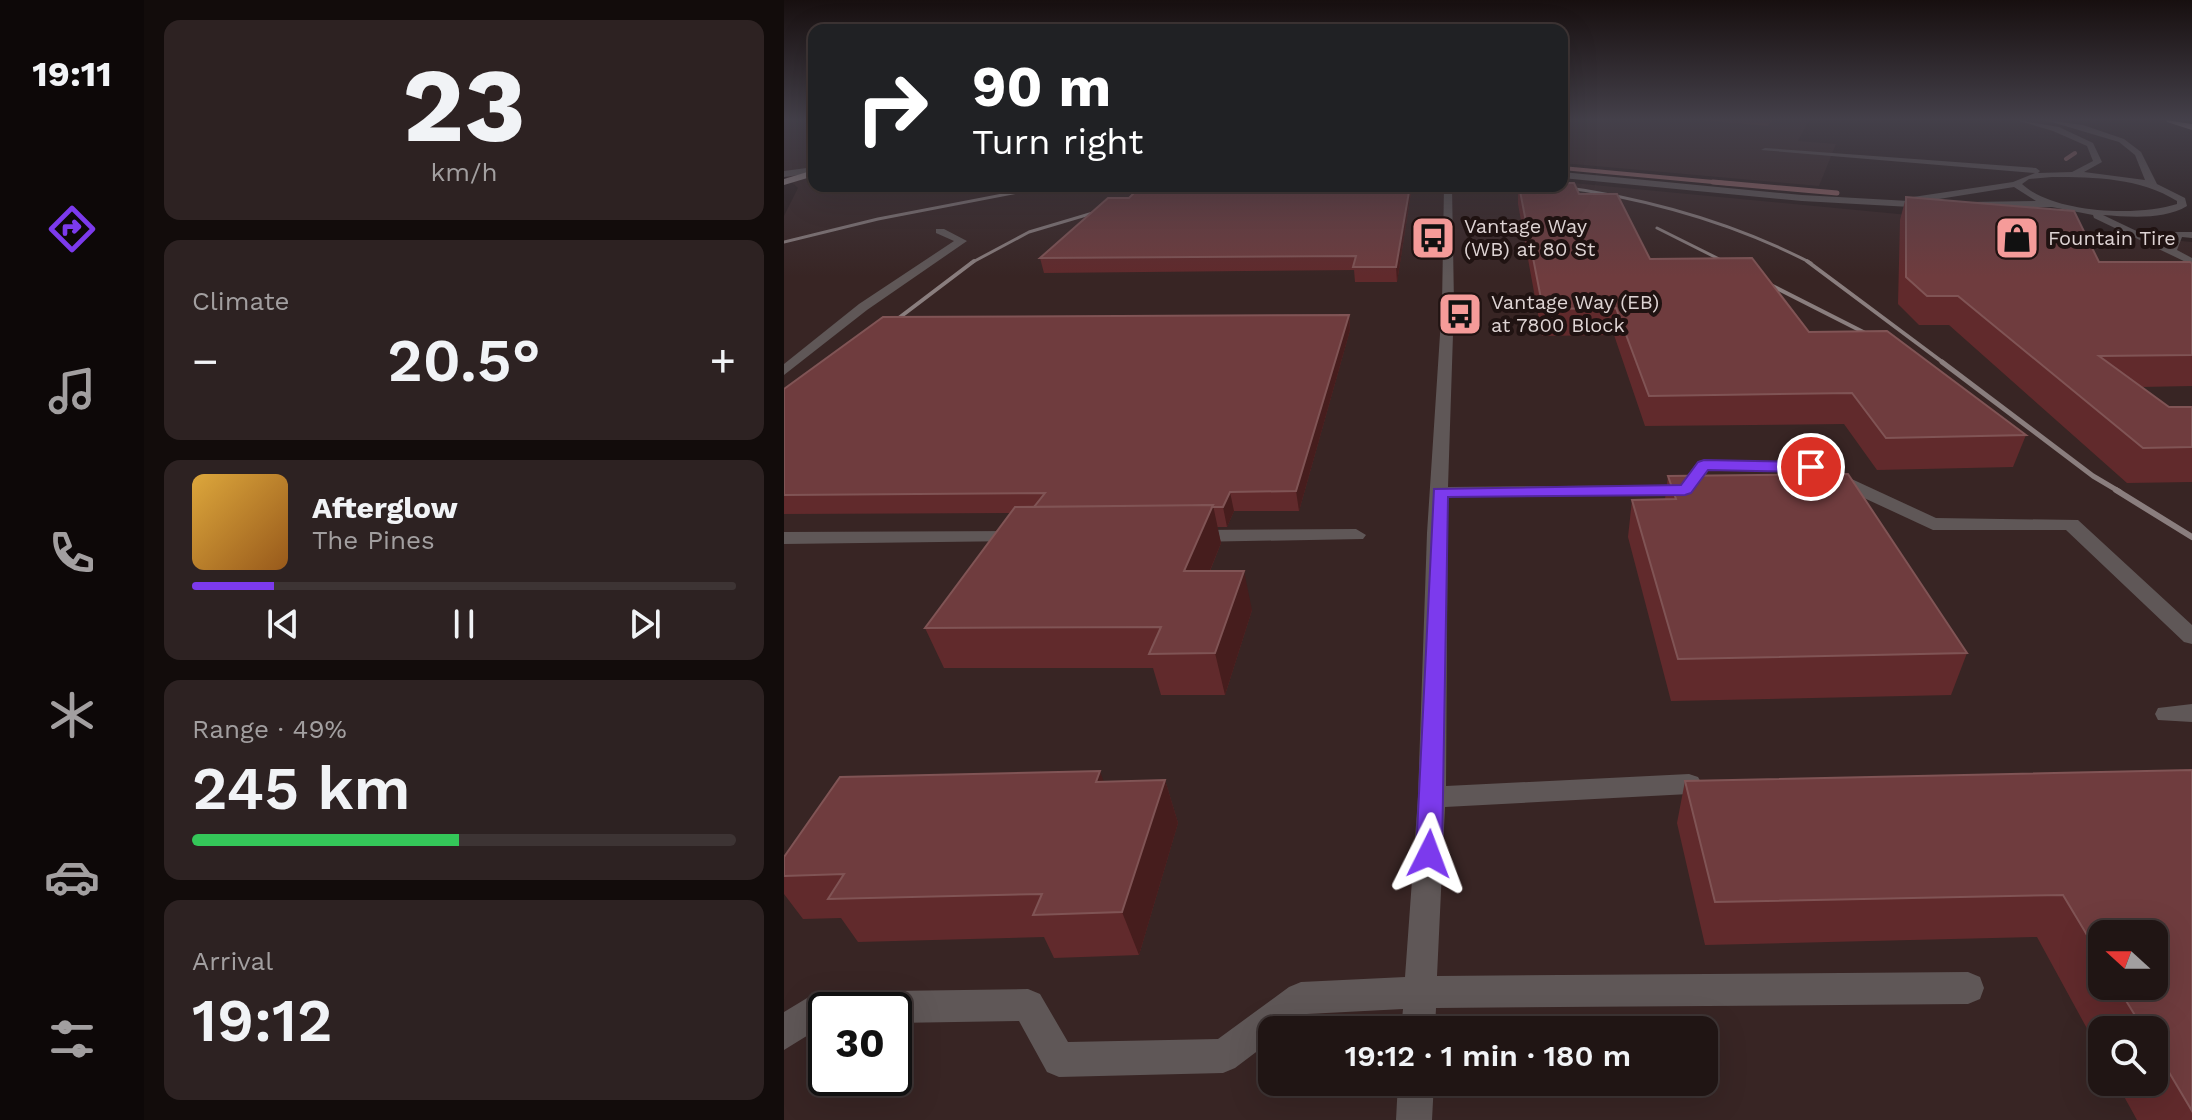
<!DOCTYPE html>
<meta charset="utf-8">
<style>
:root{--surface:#201514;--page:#2d2222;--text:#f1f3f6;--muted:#a29fa0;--line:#3d3434;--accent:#7c3aed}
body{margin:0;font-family:"Work Sans",sans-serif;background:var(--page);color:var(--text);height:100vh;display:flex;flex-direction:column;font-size:30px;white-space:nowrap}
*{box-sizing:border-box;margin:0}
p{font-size:26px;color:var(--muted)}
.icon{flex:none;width:44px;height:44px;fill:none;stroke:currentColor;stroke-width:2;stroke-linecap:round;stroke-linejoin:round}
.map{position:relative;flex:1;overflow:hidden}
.drawer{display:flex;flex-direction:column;gap:20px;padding:20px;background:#120c0b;width:640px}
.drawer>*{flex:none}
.top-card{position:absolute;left:24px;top:24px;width:760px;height:168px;border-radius:16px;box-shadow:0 8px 32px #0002,0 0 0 2px var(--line);background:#202124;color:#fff;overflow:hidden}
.needle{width:52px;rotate:291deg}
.buttons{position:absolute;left:1304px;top:920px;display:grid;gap:16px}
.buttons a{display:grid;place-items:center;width:80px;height:80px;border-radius:16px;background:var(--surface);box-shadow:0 8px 32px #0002,0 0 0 2px var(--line);font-size:40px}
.speed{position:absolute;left:24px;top:992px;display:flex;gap:16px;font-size:40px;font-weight:700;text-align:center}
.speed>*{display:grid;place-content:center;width:104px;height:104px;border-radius:50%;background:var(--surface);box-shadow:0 8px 32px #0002,0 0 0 2px var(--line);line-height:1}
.speed .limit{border:4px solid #111;border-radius:12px;background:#fff;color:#111}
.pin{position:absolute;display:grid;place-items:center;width:68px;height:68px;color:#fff;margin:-34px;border:4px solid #fff;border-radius:50%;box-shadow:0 2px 8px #0007}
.me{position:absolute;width:88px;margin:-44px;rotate:3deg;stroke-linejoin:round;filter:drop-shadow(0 0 6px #0008)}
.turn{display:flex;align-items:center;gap:28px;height:168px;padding:0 32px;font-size:36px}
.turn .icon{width:104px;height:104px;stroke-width:2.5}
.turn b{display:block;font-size:56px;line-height:68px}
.big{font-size:60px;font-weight:600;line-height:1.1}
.drawer .widget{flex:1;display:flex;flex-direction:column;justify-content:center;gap:12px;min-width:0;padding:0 28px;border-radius:16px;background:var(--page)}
.drawer .dial{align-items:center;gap:0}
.dial b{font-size:104px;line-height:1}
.song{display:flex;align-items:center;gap:24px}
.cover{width:96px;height:96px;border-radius:12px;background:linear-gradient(135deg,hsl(40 70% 55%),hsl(30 70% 35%))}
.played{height:8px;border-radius:4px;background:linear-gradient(90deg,var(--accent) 15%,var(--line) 15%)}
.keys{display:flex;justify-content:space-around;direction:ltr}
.heat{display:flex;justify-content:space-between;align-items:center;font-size:44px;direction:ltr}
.charge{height:12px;border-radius:6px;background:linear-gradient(90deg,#34c759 49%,var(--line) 0)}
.trip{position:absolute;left:474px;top:1016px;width:460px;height:80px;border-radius:16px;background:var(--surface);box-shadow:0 8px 32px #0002,0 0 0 2px var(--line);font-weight:600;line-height:80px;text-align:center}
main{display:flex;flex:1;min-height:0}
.tab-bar{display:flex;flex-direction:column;width:144px;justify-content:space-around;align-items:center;background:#0d0808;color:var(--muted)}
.tab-bar .icon{width:56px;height:56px}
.tab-bar .current{color:var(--accent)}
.tab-bar b{font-size:36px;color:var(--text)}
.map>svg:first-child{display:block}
.built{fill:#382524;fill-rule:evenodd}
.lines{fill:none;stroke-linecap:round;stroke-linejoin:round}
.stream-far1{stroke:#926364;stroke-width:4}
.stream{stroke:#926364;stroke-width:5}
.minor{fill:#5f5757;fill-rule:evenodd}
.major{fill:#9e8f8e;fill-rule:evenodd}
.highway{fill:#b7a5a4;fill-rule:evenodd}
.rail-far3{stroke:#8a7e7e;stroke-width:3}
.rail-far2{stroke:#8a7e7e;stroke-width:4}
.rail-far1{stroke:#8a7e7e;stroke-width:5}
.rail{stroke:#8a7e7e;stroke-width:6}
.wall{fill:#612a2c;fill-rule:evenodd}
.shaded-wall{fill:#461d1d}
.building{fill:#6f3c3e;stroke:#805455;stroke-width:2}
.route{fill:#7c3aed;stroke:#51269a;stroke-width:2}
.labels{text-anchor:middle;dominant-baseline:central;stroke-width:8;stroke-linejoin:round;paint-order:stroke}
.far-poi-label{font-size:20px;fill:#ded4d4;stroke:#201312;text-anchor:start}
</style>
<main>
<nav class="tab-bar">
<b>19:11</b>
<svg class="icon current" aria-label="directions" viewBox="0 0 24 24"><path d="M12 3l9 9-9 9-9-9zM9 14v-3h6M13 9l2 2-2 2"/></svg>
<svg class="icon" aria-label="music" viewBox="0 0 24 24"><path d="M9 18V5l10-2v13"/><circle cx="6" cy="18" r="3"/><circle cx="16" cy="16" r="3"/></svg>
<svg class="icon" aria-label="phone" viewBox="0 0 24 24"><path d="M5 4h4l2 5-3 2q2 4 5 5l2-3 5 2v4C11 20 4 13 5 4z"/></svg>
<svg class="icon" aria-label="climate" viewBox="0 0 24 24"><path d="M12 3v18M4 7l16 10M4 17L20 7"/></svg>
<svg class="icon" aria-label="car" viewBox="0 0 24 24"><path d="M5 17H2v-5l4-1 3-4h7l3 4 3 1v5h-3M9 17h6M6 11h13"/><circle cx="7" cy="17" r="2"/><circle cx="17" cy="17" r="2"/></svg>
<svg class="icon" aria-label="filters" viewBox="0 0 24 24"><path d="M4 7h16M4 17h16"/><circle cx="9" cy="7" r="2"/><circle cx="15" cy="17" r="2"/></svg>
</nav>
<section class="drawer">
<div class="widget dial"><b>23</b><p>km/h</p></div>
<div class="widget"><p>Climate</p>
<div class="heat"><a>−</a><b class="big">20.5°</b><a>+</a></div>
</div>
<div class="widget">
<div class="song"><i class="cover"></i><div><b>Afterglow</b><p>The Pines</p></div></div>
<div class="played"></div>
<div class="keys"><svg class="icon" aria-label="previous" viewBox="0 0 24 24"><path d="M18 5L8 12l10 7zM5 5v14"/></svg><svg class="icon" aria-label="pause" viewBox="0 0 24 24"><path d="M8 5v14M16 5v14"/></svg><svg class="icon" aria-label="next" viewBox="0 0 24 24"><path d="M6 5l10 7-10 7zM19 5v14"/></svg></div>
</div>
<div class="widget"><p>Range · 49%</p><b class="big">245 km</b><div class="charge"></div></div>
<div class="widget"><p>Arrival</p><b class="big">19:12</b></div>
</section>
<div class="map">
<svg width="1408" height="1120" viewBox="0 0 1408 1120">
<rect width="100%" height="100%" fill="#2a1c1b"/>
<path class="built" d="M0,120h30v66h748v-4l630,60v878h-1408v-904l14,-28 -14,-13zM1318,934h52v52h-52zM42,1010h68v68h-68zM488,1030h432v52h-432zM1318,1030h52v52h-52z
M785,120h240l-11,21 38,3 -17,42 -257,-23v-39z"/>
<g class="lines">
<path class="stream-far1" d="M1282,159l9,-6
M778,168l173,16"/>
<path class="stream" d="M929,182l124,11"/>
<path class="minor" d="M1232,120l43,7 34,16 9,19 -18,10 61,8 -10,-25 -16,-13 -74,-22 38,5 41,14 17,13 16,32 28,14 2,8c-23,14 -57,11 -84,9l65,31 6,-14h18v6l-10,-1 -5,13 15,8v7l-98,-47 -1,-3 -41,-8 -83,1 -5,-3 5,-3 67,-1 -22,-14 -94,15 12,1 -3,5 -127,-7 -240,-23v-6l240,23 107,6 4,-4 100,-15 22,-9 -274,-23 4,-2 271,20 4,3 -2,2 34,-1 21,-11 -6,-15 -34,-15zM1268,177c44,0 88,1 125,24v3c-40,13 -124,9 -155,-20l7,-5z
M30,167v6l-30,4v-6z
M660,186h8l2,118 -6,183 232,-2 18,-24 6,-1 113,3 119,55 142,2 114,105v19l-8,-2 -118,-112h-133l-125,-58 -99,-2 -18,24 -6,1 -237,2 -2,289 243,-12 9,3 4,7 -4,7 -9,3 -244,13 -8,169 531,-4 12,5 4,11 -4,11 -12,5 -532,4 -1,22h-34l2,-21 -96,5 -22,16h-13v10l-37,28 -12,5 -164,4 -12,-5 -28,-51 -125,2v-13h-68v14l-42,26v-38l33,-20 211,-3 12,5 28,48 150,-3 71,-52 12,-5 104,-5 13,-180 9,-264 15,-229z
M152,229h8l23,12 -100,69 -83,65v-11l75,-60 95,-63 -18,-8z
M572,529l10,6 -3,4 -171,3 -10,-6 10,-6z
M236,531l7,2 3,4 -3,4 -243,3v-12z
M1408,704v18l-34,-2 -3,-6 3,-6z
M614,1082h36l-2,38h-36z"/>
<path class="major" d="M30,170v6l-30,9v-6z"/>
<path class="highway" d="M1382,120l26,4v6l-25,-8z"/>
<path class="rail-far3" d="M771,186c91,12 175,35 256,77
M253,192l44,-6
M873,228l70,35
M0,242l94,-23 171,-33
M187,263l58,-31 84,-25"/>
<path class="rail-far2" d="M939,261l158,80
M1023,261l138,103
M99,330l91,-69"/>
<path class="rail-far1" d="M1158,362l151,114 27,16"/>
<path class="rail" d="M1332,490l76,47"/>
</g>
<path class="wall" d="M915,120h73l-4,6z
M394,186h234l-15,96h-42l-1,-12 -310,3 -4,-15 89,-60z
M734,186l61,8 71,65 159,73 217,103 -13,32 -136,3 -33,-46 -199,2 -31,-91 -72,1 -24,-132z
M1122,197l193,65 93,1v123l-51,1 28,20h23v75l-65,1 -178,-158h-30l-21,-21 2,-84z
M565,315l1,15 -51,181h-65l-7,16h-10l4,16 -11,28 42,39 -27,85h-64l-8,-27h-209l-19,-40 86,-115 -227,1v-125z
M884,476l299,177 -16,42 -280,6 -43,-164 4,-37 33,-1z
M1408,770v350h-55l-21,-38h38v-52h-52v26l-65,-119 -332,8 -28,-122 8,-42zM1318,934l52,52h-52z
M381,780l13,43 -39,132 -85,3 -10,-21 -186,5 -17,-24 -38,1 -19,-25v-37l319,-75z"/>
<path class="shaded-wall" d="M626,186h2l-15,96 -1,-15z
M565,315l1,15 -51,181 -3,-20z
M446,492l4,19 -7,16 -4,-20z
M429,505l8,38 -27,67 -10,-39z
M460,571l8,39 -27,85 -10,-42z
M316,771l15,43 -19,-32z
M381,780l13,43 -39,132 -17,-43z"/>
<path class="building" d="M778,183h12l5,11h38l33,65 102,-1 57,74 78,-1 139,104 -140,3 -34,-45 -203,3 -33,-88 -73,1 -24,-123h43z
M394,186h232l-14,81h-43l3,-11 -316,2 68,-60h21l6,-6h20l6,-5z
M1122,197l168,14 25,51h91l2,1v92l-93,1 70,51h23v40l-49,1 -185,-152h-31l-21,-19z
M565,315l-53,176 -66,1 -7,15h-11l1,-2 -179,2 11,-14 -261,2v-106l99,-72z
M1064,474l119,179 -289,6 -46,-159 44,-1 -8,-23z
M429,505l-29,66h60l-29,82 -66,1 12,-27 -236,1 90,-121z
M1408,770v341l-38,-64v-17h-10l-27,-44h37v-52h-52v26l-39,-65 -348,7 -30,-121z
M316,771l-4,11 69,-2 -43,132 -89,3 9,-21 -214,5 16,-25 -60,2v-19l56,-80z"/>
<linearGradient id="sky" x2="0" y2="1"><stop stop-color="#170f0f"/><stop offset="0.43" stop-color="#44404a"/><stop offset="1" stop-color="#44404a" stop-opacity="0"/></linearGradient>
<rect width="1408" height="277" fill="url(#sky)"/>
<path class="route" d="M920,460l107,2 8,5 -8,5 -103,-2 -17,23 -6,2 -237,2 -6,357 -4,7 -9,4 -10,-4 -3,-7 18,-365 247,-4 17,-23z"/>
<defs>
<g id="bus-square" transform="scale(2.3)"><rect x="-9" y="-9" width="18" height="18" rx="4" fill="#f59b99" stroke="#201312"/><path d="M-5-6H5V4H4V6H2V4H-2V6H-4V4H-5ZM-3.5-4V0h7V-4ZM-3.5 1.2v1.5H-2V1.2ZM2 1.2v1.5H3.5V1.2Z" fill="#111"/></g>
<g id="shop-square" transform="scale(2.3)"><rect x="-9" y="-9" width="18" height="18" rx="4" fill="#f59b99" stroke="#201312"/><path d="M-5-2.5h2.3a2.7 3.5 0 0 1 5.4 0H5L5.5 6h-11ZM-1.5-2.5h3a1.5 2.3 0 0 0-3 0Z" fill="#111"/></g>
</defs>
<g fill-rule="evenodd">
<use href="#bus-square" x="649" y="238"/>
<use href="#shop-square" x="1233" y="238"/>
<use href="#bus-square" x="676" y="314"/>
</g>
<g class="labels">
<g class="far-poi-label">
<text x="680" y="226">Vantage Way<tspan x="680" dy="23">(WB) at 80 St</tspan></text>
<text x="1264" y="238">Fountain Tire</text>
<text x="707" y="302">Vantage Way (EB)<tspan x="707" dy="23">at 7800 Block</tspan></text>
</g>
</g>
</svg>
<div class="buttons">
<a><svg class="needle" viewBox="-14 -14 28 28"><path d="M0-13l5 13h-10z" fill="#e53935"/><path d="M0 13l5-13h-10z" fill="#a29fa0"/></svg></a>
<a><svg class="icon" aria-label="search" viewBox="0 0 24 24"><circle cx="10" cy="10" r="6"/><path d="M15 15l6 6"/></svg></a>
</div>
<div class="speed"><div class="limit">30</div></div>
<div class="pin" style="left:1027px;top:467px;background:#d93025"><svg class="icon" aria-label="arrive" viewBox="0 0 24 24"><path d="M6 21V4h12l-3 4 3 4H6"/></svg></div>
<svg class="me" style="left:645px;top:854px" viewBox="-20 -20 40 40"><path d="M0-17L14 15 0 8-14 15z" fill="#7c3aed" stroke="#fff" stroke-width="4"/></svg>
<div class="trip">19:12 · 1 min · 180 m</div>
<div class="top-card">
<div class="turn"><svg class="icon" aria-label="right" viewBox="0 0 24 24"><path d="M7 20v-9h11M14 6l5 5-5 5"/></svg><div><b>90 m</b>Turn right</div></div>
</div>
</div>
</main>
